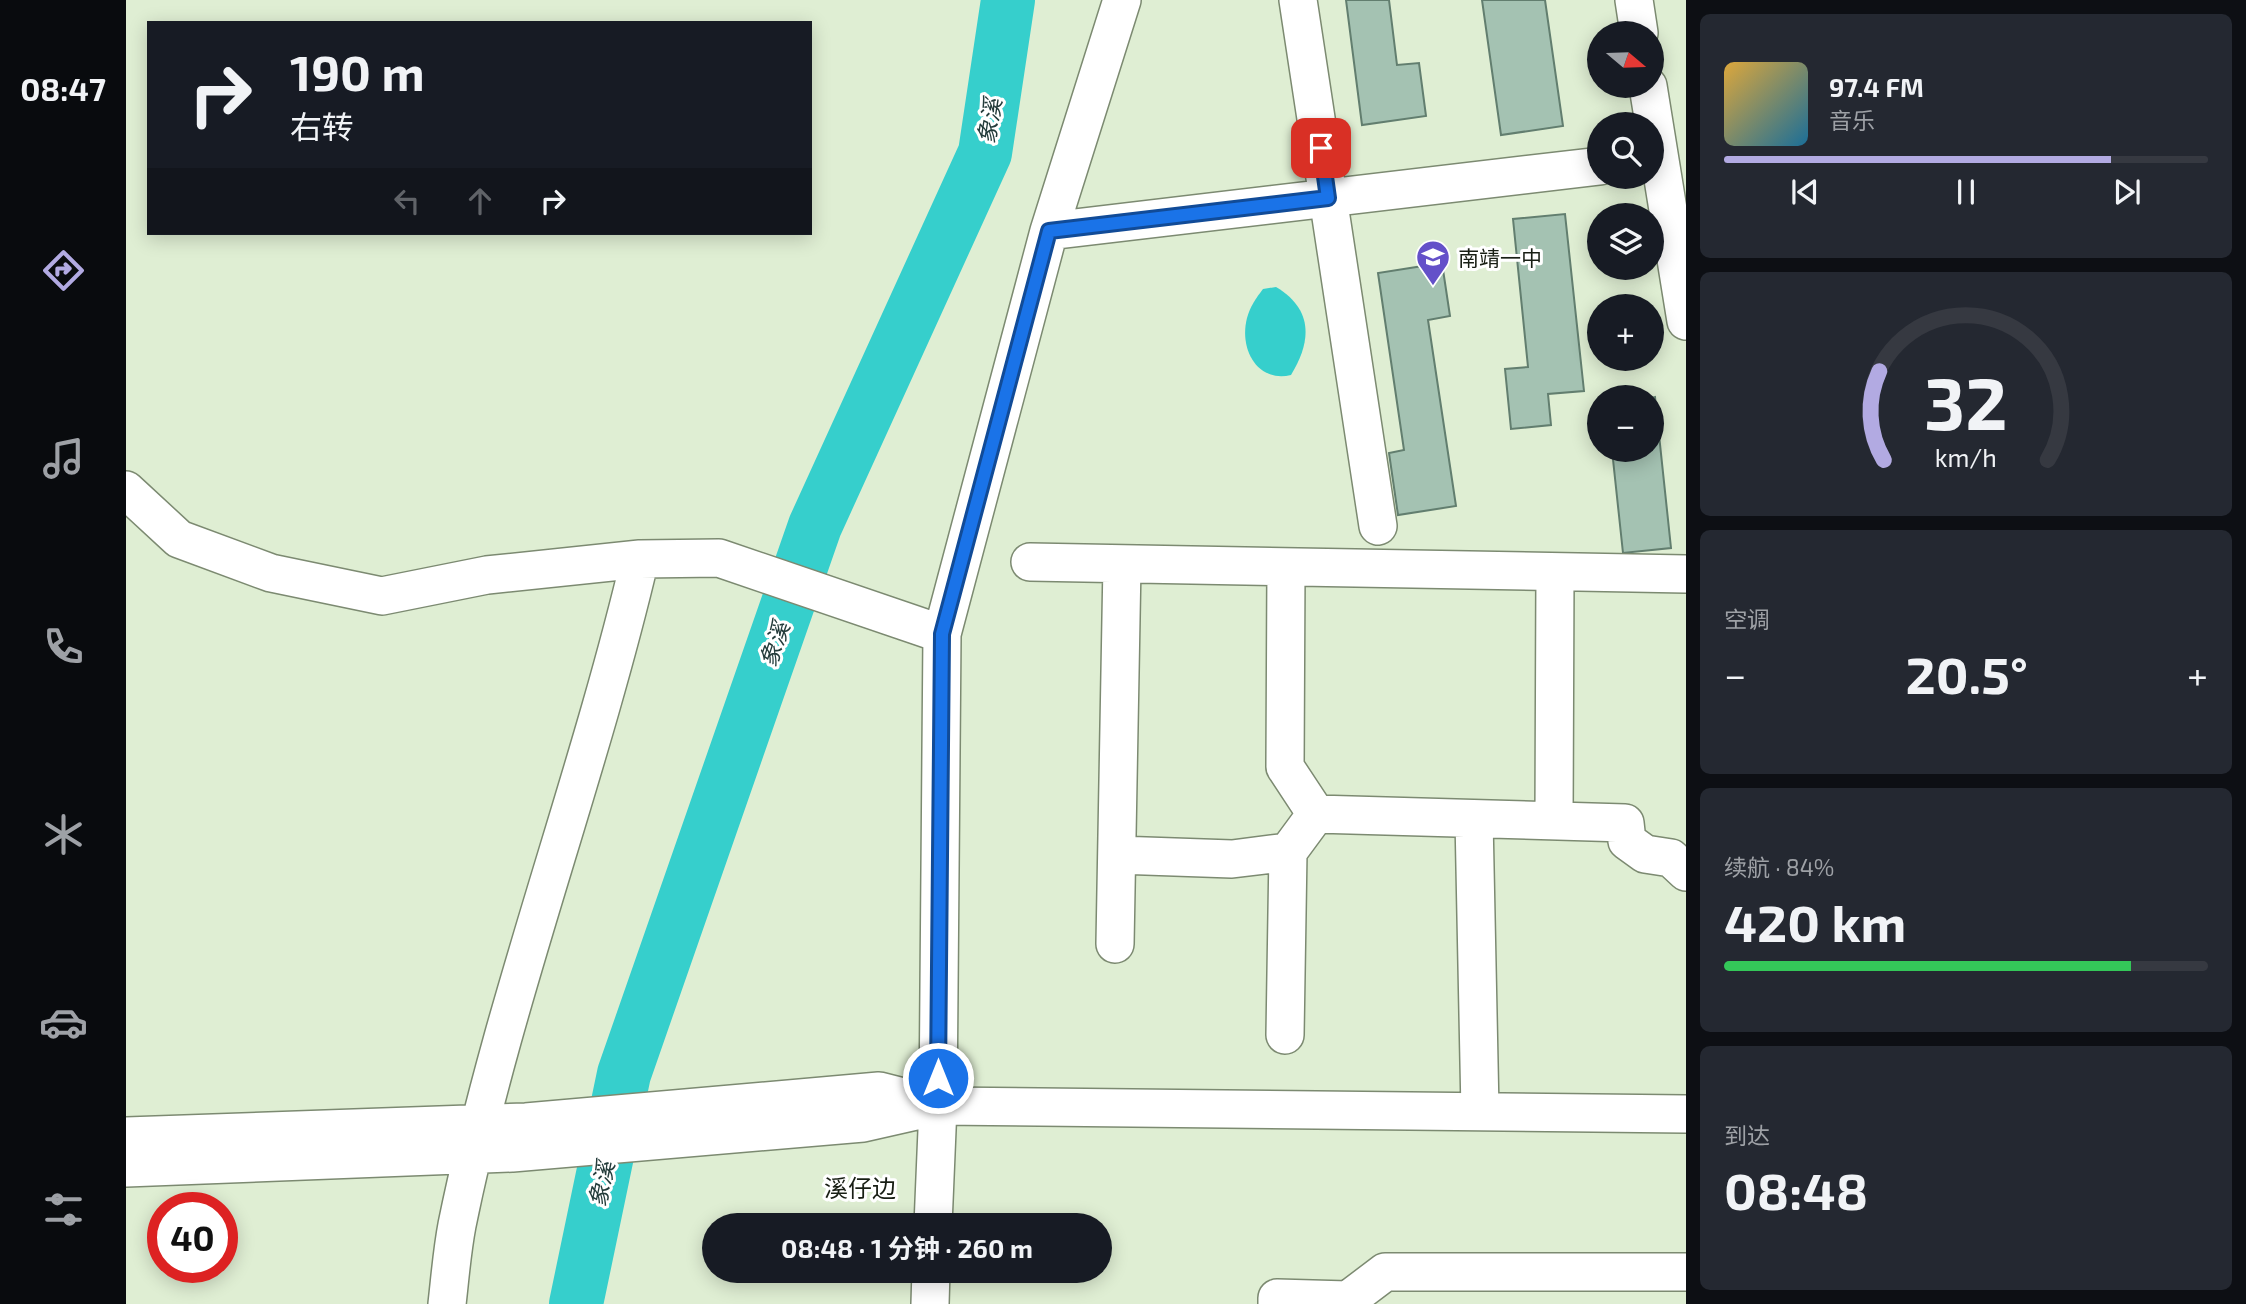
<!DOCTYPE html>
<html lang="zh">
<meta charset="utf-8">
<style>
:root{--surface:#171b24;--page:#242831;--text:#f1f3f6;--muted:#9ea1a6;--line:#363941;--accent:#b2aae2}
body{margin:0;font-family:"Exo 2","Noto Sans SC",sans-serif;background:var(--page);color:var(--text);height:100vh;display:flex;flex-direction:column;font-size:26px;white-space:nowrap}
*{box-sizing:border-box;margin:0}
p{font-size:23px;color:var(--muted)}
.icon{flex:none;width:38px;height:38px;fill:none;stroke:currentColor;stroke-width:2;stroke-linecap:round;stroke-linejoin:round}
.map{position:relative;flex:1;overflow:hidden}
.sheet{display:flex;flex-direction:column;gap:14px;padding:14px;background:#0d0f14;width:560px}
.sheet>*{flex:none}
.guide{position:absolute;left:21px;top:21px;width:665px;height:214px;border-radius:0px;box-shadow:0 4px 18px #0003;background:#171b24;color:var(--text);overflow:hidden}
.needle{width:46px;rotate:109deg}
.fabs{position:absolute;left:1461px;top:21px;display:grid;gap:14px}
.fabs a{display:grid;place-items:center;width:77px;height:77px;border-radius:50%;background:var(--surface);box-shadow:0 4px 18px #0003;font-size:35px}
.speed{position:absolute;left:21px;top:1192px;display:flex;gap:14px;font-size:35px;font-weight:700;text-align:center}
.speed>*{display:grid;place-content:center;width:91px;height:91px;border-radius:50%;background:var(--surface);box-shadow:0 4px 18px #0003;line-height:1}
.speed .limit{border:10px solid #d22;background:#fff;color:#111}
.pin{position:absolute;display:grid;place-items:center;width:60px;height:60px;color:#fff;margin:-30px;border-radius:14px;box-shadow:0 4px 10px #0006}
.me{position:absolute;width:77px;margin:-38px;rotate:0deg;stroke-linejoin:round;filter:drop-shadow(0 0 5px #0008)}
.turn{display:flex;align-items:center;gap:24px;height:147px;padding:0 28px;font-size:32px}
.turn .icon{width:91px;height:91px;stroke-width:2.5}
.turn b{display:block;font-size:49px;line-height:60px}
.lanes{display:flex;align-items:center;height:66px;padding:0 28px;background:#0003;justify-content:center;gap:35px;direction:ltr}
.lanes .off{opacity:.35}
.big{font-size:52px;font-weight:700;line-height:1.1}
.sheet .card{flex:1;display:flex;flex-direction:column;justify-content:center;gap:10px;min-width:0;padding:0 24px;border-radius:10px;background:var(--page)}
.sheet .dial{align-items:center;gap:0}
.dial svg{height:182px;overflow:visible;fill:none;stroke:var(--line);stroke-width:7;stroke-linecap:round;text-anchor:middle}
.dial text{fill:var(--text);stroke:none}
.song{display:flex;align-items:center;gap:21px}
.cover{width:84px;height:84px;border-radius:10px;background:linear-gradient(135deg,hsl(40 70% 55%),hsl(200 70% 35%))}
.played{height:7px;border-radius:4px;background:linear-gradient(90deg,var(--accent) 80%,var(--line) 80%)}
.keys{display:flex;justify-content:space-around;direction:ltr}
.heat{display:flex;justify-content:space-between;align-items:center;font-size:38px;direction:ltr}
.charge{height:10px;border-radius:5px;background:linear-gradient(90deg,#34c759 84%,var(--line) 0)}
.trip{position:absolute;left:576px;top:1213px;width:410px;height:70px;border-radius:35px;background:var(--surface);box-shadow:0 4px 18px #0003;font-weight:700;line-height:70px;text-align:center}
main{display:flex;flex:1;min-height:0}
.tabs{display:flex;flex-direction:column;width:126px;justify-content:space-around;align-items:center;background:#090b0e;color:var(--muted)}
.tabs .icon{width:49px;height:49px}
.tabs .on{color:var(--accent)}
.tabs b{font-size:32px;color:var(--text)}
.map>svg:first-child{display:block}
.water{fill:#36cfcc}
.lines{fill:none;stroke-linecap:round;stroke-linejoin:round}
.river{stroke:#36cfcc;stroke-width:54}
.building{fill:#a4c2b2;stroke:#627e6f;stroke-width:2}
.minor-casing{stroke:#7c8a71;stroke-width:40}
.minor{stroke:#fff;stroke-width:37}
.route-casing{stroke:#114b97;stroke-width:18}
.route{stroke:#1a73e8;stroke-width:12}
.labels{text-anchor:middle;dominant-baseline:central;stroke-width:6;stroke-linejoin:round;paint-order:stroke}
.poi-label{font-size:21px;fill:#181e14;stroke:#fff;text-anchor:start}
.water-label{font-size:23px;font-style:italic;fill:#233b3a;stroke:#fff}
.quarter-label{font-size:24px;fill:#181e14;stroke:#fff}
</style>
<main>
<nav class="tabs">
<b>08:47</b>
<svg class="icon on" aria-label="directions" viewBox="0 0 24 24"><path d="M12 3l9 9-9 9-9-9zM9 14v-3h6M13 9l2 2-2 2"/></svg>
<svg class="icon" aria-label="music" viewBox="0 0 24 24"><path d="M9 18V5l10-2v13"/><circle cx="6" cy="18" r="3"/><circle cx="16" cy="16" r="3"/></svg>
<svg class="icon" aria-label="phone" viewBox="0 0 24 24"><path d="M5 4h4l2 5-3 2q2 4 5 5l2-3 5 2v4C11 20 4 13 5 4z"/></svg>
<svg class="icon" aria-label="climate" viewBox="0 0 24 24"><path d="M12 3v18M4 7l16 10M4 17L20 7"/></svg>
<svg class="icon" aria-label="car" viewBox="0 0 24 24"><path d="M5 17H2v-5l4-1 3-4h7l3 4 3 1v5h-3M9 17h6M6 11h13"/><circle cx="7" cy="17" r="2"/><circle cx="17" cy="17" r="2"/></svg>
<svg class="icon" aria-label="filters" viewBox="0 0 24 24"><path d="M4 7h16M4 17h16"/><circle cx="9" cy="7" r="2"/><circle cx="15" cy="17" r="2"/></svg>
</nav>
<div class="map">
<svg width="1560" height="1304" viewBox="0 0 1560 1304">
<rect width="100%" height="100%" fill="#dfeed3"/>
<path class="water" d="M1150,287c37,22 36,54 15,88 -34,8 -52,-26 -44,-57 3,-11 9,-20 16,-29z"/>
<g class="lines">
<path class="river" d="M450,1304l48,-230 191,-548 170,-373 23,-153"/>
</g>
<path class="building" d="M1220,0h43l8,65 22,-2 7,53 -64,9z
M1356,0h63l18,126 -62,9z
M1439,214l19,177 -36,3 3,31 -40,4 -6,-60 23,-2 -15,-148z
M1316,263l8,53 -22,4 28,186 -58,9 -9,-62 15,-3 -26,-177z
M1529,397l16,151 -48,5 -11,-103h40v-52z"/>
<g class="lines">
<g class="minor-casing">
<path id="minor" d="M1172,0l80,526
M1508,0l5,33
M1522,86l38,235
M923,231l551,-65
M0,490l53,49 92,34 111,23 105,-21 153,-16 79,-1 223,76
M904,562l656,12
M1160,567l-1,200 31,47
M1190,814l309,9 2,18 18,13 26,4 15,14
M1348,819l6,292
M1428,821l1,-249
M991,855l115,4 56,-7 28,-38
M989,944l7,-380
M1159,1035l3,-183
M0,1136l400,-14 353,-31 51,13
M0,1168l386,-15 351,-30 75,-17 748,8
M807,1225l5,-119 4,-472 107,-403 73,-231
M321,1304c3,-26 5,-53 10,-79 46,-226 130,-442 183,-666
M804,1304l1,-34
M1151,1304v-6l71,2
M1223,1304l-1,-4 37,-28h301"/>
</g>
<use href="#minor" class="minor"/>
</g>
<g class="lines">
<g class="route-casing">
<path id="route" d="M812,1078l4,-444 107,-403 279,-33 -7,-50"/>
</g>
<use href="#route" class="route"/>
</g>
<defs>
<g id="school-pin" transform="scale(1.75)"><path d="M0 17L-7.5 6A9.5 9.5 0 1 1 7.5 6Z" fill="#6450c9" stroke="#fff"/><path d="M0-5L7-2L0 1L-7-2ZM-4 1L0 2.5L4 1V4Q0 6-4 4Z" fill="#fff"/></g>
</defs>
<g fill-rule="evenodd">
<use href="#school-pin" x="1307" y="257"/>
</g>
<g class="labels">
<g class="poi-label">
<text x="1332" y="257">南靖一中</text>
</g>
<g class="water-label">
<text transform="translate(863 121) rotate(-81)">象溪</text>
<text transform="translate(648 644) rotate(-71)">象溪</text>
<text transform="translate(475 1184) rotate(-78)">象溪</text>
</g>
<g class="quarter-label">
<text x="734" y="1187">溪仔边</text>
</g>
</g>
</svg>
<div class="fabs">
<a><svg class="needle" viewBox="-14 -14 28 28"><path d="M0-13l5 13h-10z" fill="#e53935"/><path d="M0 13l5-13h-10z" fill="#9ea1a6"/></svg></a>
<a><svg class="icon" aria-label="search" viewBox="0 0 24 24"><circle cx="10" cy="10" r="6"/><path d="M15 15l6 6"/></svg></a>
<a><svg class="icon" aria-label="layers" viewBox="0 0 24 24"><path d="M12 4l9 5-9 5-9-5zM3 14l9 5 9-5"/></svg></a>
<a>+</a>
<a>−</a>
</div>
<div class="speed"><div class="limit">40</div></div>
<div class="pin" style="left:1195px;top:148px;background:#d93025"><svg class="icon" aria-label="arrive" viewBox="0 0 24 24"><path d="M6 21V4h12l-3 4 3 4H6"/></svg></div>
<svg class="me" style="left:812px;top:1078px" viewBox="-20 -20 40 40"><circle r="17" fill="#1a73e8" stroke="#fff" stroke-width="3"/><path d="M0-11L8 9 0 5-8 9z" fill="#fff"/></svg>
<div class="trip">08:48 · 1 分钟 · 260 m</div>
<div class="guide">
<div class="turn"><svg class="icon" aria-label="right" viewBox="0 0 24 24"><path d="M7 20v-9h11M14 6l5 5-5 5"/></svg><div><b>190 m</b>右转</div></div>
<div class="lanes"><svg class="icon off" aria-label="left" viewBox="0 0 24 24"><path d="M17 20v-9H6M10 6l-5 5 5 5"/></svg><svg class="icon off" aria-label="ahead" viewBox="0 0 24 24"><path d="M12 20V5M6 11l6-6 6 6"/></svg><svg class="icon" aria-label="right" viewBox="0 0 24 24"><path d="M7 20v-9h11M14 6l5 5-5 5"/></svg></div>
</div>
</div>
<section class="sheet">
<div class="card">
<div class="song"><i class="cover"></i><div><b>97.4 FM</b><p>音乐</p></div></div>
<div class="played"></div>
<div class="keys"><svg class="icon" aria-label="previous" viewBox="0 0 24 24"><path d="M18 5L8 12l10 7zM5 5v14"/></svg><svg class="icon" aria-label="pause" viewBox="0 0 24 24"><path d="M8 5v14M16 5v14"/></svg><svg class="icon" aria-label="next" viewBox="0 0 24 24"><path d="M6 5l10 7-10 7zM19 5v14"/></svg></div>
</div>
<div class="card dial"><svg viewBox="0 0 100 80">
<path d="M14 69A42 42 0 1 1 86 69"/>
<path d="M14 69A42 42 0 0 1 12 30" stroke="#b2aae2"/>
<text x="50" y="56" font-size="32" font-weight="700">32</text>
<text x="50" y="72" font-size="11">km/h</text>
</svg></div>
<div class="card"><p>空调</p>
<div class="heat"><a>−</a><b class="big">20.5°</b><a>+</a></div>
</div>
<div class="card"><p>续航 · 84%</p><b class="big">420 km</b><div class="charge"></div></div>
<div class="card"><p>到达</p><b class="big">08:48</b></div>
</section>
</main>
